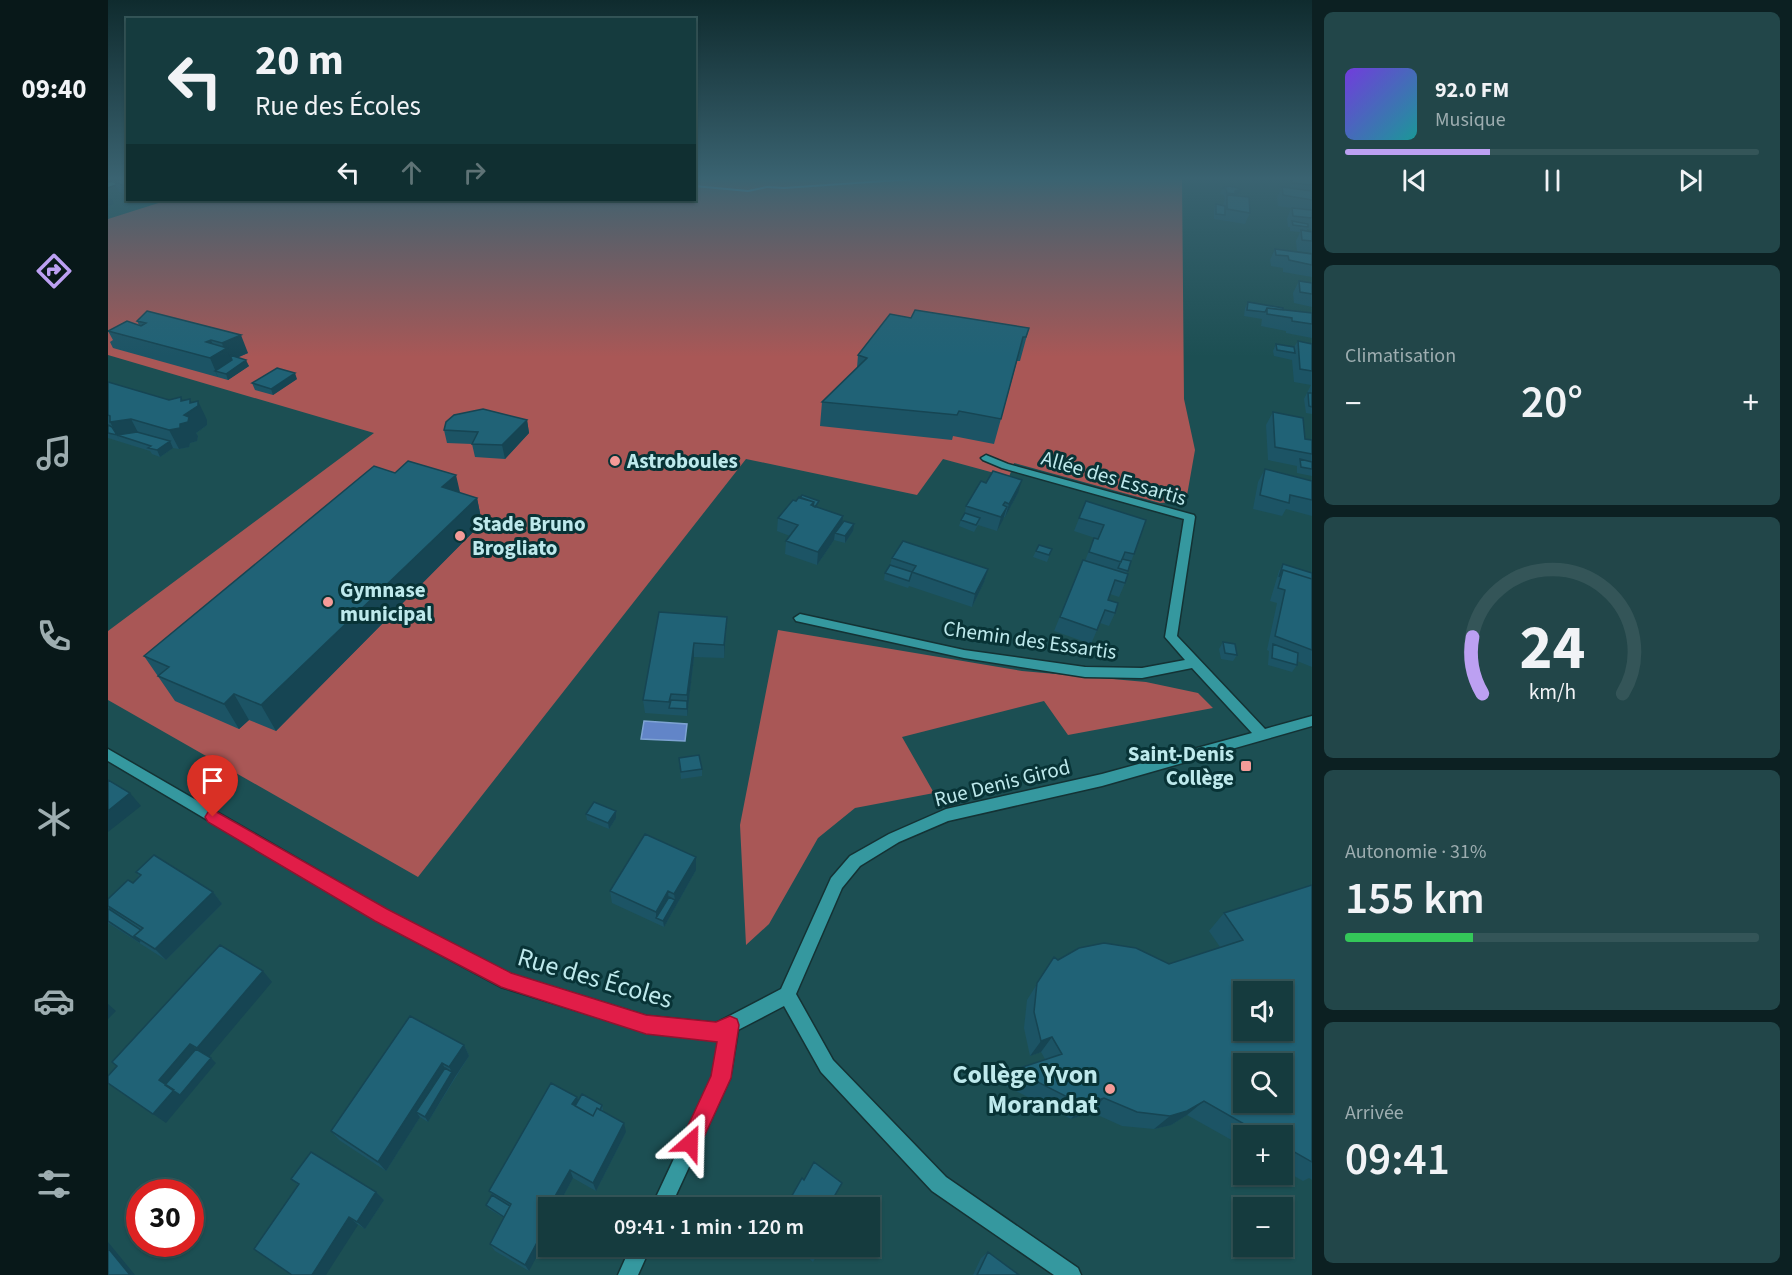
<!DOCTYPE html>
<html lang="fr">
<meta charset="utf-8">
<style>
:root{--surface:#153b3e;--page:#224649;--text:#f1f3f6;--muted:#9dadb0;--line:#345558;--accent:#bca0f2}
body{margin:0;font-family:"Source Sans 3",sans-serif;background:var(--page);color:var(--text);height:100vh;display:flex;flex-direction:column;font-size:22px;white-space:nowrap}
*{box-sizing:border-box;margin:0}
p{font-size:20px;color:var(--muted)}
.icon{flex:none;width:33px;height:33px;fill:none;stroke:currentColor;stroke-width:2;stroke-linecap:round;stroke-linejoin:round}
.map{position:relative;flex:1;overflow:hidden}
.sheet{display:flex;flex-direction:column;gap:12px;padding:12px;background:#0c2022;width:480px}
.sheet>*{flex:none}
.top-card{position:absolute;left:18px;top:18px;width:570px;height:183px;border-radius:0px;box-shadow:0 2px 4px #0004,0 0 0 2px var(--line);background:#153b3e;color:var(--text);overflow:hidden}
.buttons{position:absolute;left:1125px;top:981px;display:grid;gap:12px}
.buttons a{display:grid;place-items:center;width:60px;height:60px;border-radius:0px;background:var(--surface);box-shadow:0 2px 4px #0004,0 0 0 2px var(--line);font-size:30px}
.speed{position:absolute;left:18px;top:1179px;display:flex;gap:12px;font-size:30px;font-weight:700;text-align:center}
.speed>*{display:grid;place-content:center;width:78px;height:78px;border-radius:50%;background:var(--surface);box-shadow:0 2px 4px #0004,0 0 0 2px var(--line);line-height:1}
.speed .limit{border:9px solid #d22;background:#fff;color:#111}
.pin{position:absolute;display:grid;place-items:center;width:51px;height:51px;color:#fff;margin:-62px -26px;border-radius:50% 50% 50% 0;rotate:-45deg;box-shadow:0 0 6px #0007}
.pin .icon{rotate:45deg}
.me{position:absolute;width:66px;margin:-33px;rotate:25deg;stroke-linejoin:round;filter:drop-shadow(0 0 4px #0008)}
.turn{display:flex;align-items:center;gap:21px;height:126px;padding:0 30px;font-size:27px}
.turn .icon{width:78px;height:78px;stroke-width:2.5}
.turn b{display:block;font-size:42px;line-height:51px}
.lanes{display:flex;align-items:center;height:57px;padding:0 30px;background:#0003;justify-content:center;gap:30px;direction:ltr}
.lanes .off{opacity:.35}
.big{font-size:45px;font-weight:600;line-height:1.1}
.sheet .tile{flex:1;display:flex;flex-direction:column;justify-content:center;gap:9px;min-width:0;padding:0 21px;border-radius:9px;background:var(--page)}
.sheet .dial{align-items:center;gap:0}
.dial svg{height:156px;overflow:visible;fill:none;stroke:var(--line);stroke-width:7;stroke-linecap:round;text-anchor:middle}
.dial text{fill:var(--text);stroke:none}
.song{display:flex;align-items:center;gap:18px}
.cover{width:72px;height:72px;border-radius:9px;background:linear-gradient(135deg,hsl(260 70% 55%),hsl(180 70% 35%))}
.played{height:6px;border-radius:3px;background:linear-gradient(90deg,var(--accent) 35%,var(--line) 35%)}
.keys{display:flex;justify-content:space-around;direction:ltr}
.heat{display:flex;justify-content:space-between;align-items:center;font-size:33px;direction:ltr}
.charge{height:9px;border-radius:4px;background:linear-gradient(90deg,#34c759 31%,var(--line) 0)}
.trip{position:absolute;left:430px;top:1197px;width:342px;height:60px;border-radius:0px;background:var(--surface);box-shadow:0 2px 4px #0004,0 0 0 2px var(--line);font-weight:600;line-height:60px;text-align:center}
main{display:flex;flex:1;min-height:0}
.tab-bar{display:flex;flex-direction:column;width:108px;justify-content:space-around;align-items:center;background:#081819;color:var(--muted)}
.tab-bar .icon{width:42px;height:42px}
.tab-bar .current{color:var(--accent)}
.tab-bar b{font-size:27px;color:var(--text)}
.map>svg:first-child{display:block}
.green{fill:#a95756}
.water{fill:#6285c8;stroke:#7ea3d3;stroke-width:1.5}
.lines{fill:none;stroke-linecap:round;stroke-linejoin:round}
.stream{fill:#7ea3d3;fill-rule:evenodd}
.street-casing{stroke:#143234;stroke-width:3}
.street{fill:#35989f;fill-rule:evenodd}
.wall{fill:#1c5465}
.shaded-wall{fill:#164553}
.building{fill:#206276;stroke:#164553;stroke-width:1.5;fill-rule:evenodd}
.route{fill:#e11d48;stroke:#92132f;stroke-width:1.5}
.poi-dot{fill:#f59b98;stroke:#083336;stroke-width:2}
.labels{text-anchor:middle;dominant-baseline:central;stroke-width:6;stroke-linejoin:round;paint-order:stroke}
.poi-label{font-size:21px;font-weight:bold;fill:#bee9ec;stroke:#083336;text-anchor:start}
.street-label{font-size:21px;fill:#bee9ec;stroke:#083336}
.near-street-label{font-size:26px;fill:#bee9ec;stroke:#083336}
.near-poi-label{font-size:26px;font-weight:bold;fill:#bee9ec;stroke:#083336;text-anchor:end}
</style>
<main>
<nav class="tab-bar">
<b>09:40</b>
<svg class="icon current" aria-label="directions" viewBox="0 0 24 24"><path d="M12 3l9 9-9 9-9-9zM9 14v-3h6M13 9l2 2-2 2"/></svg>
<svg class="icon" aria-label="music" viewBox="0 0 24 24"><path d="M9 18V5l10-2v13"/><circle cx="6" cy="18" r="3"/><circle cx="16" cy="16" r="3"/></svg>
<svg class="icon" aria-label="phone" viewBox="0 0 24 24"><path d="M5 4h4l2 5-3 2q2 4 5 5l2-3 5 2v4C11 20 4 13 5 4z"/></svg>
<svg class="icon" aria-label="climate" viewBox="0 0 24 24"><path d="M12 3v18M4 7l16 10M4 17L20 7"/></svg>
<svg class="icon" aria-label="car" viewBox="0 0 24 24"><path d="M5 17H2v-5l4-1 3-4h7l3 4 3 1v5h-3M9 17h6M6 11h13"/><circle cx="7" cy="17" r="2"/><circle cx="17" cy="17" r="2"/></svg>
<svg class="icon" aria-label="filters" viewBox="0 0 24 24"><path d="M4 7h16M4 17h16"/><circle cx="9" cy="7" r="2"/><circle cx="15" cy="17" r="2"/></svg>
</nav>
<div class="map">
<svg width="1204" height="1275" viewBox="0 0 1204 1275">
<rect width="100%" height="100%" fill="#1c4f53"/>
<path class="green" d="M587,179h487l2,220 11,51 -9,51 -26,2 -146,-40 -5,14 -66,-18 -26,36 -171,-36 -328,418 -310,-177v-69l266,-198 -266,-78v-136l60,-19h526z
M670,630l244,41 124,11 52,11 15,15 -145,27 -24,-34 -142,36 32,56 -79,15 -37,30 -49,86 -23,21 -6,-120z"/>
<path class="water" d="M536,721l43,3 -2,17 -44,-2z"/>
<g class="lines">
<path class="stream" d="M792,179h15l-2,1 -129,9 -17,-1 -19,4 -54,-5v-2l54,5 19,-4 17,1z"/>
<g class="street-casing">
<path id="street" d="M13,179l7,1 -20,7v-4z
M878,455l22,9 186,51 1,2 -18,119 88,93 47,-13v10l-210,60 -154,35 -49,21 -39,24 -18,22 -46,106 37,66 113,117 132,91 3,7h-27l-122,-84 -111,-119 -37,-66 -46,24 -8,48 -60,130h-19l61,-131 7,-37 -73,-8 -145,-45 -125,-67 -268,-159v-12l278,161 124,64 136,42 70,7 65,-34 50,-111 19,-22 39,-22 57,-25 156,-35 150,-41 -60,-65 -50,10 -57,-1 -121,-19 -168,-37 -2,-3 6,-4 164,36 121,17 57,1 43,-8 -20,-23 19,-118 -182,-51 -19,-8 -2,-2z
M523,1246h20l-13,29h-20z"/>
</g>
<use href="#street" class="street"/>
</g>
<path class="wall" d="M13,178h7v18l-9,-4 -5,-10 8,-3z
M1182,178h22v13l-22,-3z
M1174,187l30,13v30l-5,-1v2l5,1v21l-15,-2 -1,-10 4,-9 -10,-1v-4h-2l-1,-8 4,-11 -13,-2 -1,-8z
M1114,188l17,6 -4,2 15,17 -5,11 -31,-5v-9l2,-6 7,1 2,-6 -1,-4 -4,-1z
M1167,249l37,5v23l-29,-5v-4l-12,-2 -1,-6z
M1191,281l13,2v24l-18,-4 -1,-10z
M1140,302l35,8 29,3v25l-26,-5v-2l-25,-5 1,-7 -18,-3 1,-8z
M39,311l101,42 -11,5 12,8 -21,14 -115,-32 -3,-6 3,-2 -5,-9 31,-6 -2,-4z
M803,318l118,10 -9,33h-3l-23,83 -41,-8 -1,4 -132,-14 2,-24 35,-34 1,-13z
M1190,341l14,3v70l-6,-1 -2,-14 7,-14 -17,-3 -2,-22 -18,-4 -1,-5 3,-7 18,3z
M189,379l-24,16 -18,-5 -3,-7z
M0,382l61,18h14l8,3 16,17v5l-11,8 2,3 -1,5 -7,2 -1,4 -10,2 -6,-1 -13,9 -8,-3 -2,-3 -42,-13z
M1165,412l32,27 7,1v36l-15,-3v-7l-29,-6 -2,-35z
M419,420l2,13 -24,26 -30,-2 -3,-13 -25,-1 -3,-13z
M1157,469l47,12v35l-26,-7 -4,7 -29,-7 5,-27z
M910,493l-13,24h-1l-7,14 -19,-6 -4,7 -15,-6 2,-6 4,-7 1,-7z
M369,498l5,25 -206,208 -27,-11 -10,9 -64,-28 -31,-45z
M978,501l48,53 -8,20 -1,9 -6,14 -9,-3 -2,6 7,13 -6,13 -9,-3 -9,21 -37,-13 29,-71 2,1 9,-23 4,1 -24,-8z
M710,507l25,9 -1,7 11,8 -8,12 -11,-3 -17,25 -32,-11 1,-13 4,-5 -13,-5 1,-13z
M944,549l-5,13 -14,-5 3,-6z
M784,558l96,11 -4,13 -12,25 -63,-21 -1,2 -24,-8 1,-7 5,-8z
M1175,564l29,9v94l-15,-6v4l-5,7 -24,-7 1,-14 -2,-1 10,-47 -7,-2 9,-30z
M551,612l67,18 -2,28 -30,-1 -7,59 -42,-3 -2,-13z
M1115,642l14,13 -4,6 -12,-2 -2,-10z
M571,758l23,11v7l-21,3z
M508,811v7l-7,11 -22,-9 -1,-6z
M588,870l-32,57 -52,-24 -2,-12z
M28,872l77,20 9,12 -56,56 -58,-37v-13l1,-1 -1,-1v-9l25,-16 6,-7z
M1204,885v295l-3,-2 -6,3 -21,-12v-33h-38v11l-57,-32 -16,10 -17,4 -32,-3 -31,-14 -20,7 -67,-34 10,-15 31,-11 -4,-7 -11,4 -6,-28 3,-28 27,-43 4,3 111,4 51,-17 -11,-16 15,-18z
M356,1045l5,11 -41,66 -8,-5 -34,54 -47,-31 -8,-9z
M469,1097l1,4 24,4 1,5v1l23,21 -30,59 -23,-13 -13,24 2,6h-13l-20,63 -34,-20 -5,-7 14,-26 -15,-9 -3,-4 6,-10 -3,-4z
M183,1179l85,13 8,8 -19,29 -67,-44z
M687,1246h27l-9,16z
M880,1252l31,23h-46l8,-17z"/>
<path class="shaded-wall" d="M1134,189l-3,5 -5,2 1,-5z
M4,199l2,5 -6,2v-6z
M133,335l7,18 -17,7 -16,11 3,6 -8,-19 -4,-16 5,-2 6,14 7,-4 -2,-7z
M138,360l3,6 -21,14 -2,-6z
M187,373l2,6 -24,16 -2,-6z
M73,397l8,16 1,-14 4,10 4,-8 9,19v5l-11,8 2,3 -1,5 -7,2 -1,4 -10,2 -10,-19 11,-6 4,-9 -3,-14z
M23,419l10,19 -24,-3 3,6 -10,-19z
M419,420l2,13 -24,26 -3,-14z
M62,441l3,7 -13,9 -3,-7z
M348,475l6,26 -20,-14z
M914,480l-4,13 -13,24 4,-13z
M369,498l5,25 -206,208 -15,-26z
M899,507l-4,13 -6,11 4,-14z
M735,516l-1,14 -7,3 -1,7 -17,25 1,-13z
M746,524l-1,7 -8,12v-7z
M880,569l-4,13 -12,25 3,-13z
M619,617l-1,13 -2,28v-13z
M586,643v14l-7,59v-21z
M126,694l15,26 -10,9 -15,-25z
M22,793l11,13 -33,26v-21z
M508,811v7l-7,11 -1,-6z
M588,857v13l-32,57 -1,-6 12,-21 -1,-6z
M560,891l1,12 -13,15v-6z
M105,892l9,12 -56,56 -11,-11z
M155,971l9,11 -64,76 -11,-10z
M0,1004l8,7 -8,8z
M944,1037l-11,15 -11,4 11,-15z
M82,1044l11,10 -30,35 -12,-9z
M356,1045l5,11 -14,21 -6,-10z
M103,1058l5,5 -50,60 -13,-9 21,-24z
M334,1063l6,10 -32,39 4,5 -34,54 -8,-9z
M344,1072l3,5 -27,45 -3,-5z
M469,1097l3,9 -3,4 -5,-6z
M996,1098l-13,14 -20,7 12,-14z
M1096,1101l-17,14 -16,10 -17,4 16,-13z
M516,1123l2,9 -30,59 -3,-8z
M462,1170l3,8 -13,24 2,6h-6l-2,-10z
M268,1192l8,8 -19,29 -8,-7z
M241,1217l9,8 -32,50h-14z
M441,1220v14l-20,37 -4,-6z
M0,1242l27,33h-5l-22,-27z"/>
<path class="building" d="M16,178h4v9l-14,-5z
M1184,178h20v7l-20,-2z
M1121,186l13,3 -7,2v3l-8,-1 -1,-4 -4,-1z
M1174,187l30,4v9l-29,-5z
M1119,195l22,2 1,16 -23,-4z
M1108,204l9,2v9l-9,-1z
M1184,208l20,2v8l-19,-2z
M1184,221l16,3v3l-15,-2z
M1193,230l11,2v9l-10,-1z
M1167,249l37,5v11l-23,-5 -1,-4 -12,-1z
M1191,281l13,2v11l-12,-2z
M1140,302l35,6v2l-16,-2 -2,4 -18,-2z
M1159,308l45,5v11l-20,-3v-3l-25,-4z
M807,310l114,18 -3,9h-3l-22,82 -42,-8 -2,4 -135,-13 45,-44 -9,-3 32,-41 21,4z
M39,311l94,24 -19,8 -11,-3 -5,2 21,6 -17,10 -102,-27 19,-10 14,5 5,-3 -9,-2z
M1190,341l14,3v27l-12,-2z
M1168,344l18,3 1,6 -18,-3z
M122,355l16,5 -20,14 -11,-3 17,-11z
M169,368l18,5 -24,16 -19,-6z
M0,382l61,18 12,-3v4l9,-2v4l8,-2v5l-14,9 5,2 -1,5 -8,2v4l-11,2 -38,-11 -21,3v-6l-2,-1z
M1200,393h4v14l-3,-1z
M375,409l44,11 -25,25 -30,-1 6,-12 -34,-2 2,-8 8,-7z
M1165,412l30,6 2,21 7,1v14l-37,-7z
M0,425l4,2 5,8 -9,-2z
M29,432l33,9 -13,9 -9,-2 3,-2 -34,-11z
M1192,459l12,3v7l-11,-2z
M300,461l48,14 -14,12 35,11 -216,207 -27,-11 -10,10 -66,-28 11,-9 -25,-11 230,-190 21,7z
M1157,469l47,12v19l-22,-5 -1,8 -29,-8z
M885,471l29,9 -13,24 -4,-2 -2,3 4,2 -6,10 -35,-11 15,-25 5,2z
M694,495l17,6 -4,6 -2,-1 1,-4 -14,-4z
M691,497l15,5 -3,3 32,11 -25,36 -32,-11 12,-16 -20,-7 15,-18 3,1z
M978,501l60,19 -12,34 -9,-2 -4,10 -32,-10 5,-14 4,1 6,-14 -25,-7z
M857,513l15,5 -4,7 -15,-5z
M736,521l10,3 -9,12 -10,-3z
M795,541l85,28 -13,25 -63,-22 4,-6 -24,-8z
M931,545l13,4 -3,6 -13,-4z
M1014,559l9,2 -3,10 -10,-3z
M975,560l45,14 -3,9 -10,-3 -7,20 10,3 -3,10 -10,-3 -8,20 -37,-13z
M1175,564l29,9v6l-29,-9 -4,7z
M782,565l22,7 -3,9 -24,-8z
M1175,570l29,9v71l-37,-14 10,-46 -7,-2z
M551,612l68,5 -3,28 -30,-2 -7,52 -16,-1 -2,8 -26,-2z
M1115,642l12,2 2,11 -12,-2z
M1165,644l25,9 -1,12 -25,-7z
M563,700l16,1v8l-18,-1z
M591,755l3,14 -21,3 -2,-14z
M0,780l22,13 -22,18z
M486,802l22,9 -8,12 -22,-9z
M537,834l51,23 -22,37 -6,-3 -12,21 -46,-21z
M46,855l59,37 -58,57 -21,-13 9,-8 -35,-22v-7l20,-19 5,3 8,-8 -5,-3z
M1204,885v277l-30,-17v-9h-17l-61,-35 -17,10 -17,5 -33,-4 -33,-14 -21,7 -69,-35 48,-16 -10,-17 -11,4 -7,-29 3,-29 17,-26 4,3 21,-12 25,-5 32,5 33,16 74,-24 -19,-27zM1136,992h38v38h-38zM1136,1064h38v38h-38z
M561,897l6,3 -12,21 -7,-3z
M1,909l32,21 -7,6 6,6 -32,-21v-11z
M112,945l43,26 -66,77 -7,-4 -31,36 15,10 -21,24 -45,-31v-7l9,-10 -5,-4z
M302,1016l54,29 -15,22 -7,-4 -64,99 -47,-31z
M88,1049l15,9 -31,37 -15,-10z
M337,1068l7,4 -27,45 -9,-5z
M443,1083l26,14 -5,7 21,12 4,-8 27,15 -31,60 -23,-13 -16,28 5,3 -3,7h-7v12l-24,45 -35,-21 21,-40 -22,-13z
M474,1094l20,11 -2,5 -3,-2 -4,8 -18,-10z
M203,1152l65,40 -19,30 -8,-5 -37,58h-20l-38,-26 45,-65 -8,-5z
M706,1162l28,21 -11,19 8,6h-54l17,-30 2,2z
M384,1195l18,11 -6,11 -18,-12z
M692,1246h21l-6,12z
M0,1248l22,27h-22z
M880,1252l31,23h-42z"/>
<linearGradient id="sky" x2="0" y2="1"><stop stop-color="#0f2b2e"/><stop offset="0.5" stop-color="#3a6371"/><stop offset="1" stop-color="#3a6371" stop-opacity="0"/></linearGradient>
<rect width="1204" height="357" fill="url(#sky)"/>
<path class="route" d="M105,810l174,99 124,64 135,42 70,7 14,-6 7,3 2,6 -8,53 -33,72 -8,3 -7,-3 -3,-7 31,-67 6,-34 -71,-8 -145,-47 -126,-66 -167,-99 -3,-5 3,-5z"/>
<g class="poi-dot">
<circle cx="507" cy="461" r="6"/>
<circle cx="352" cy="536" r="6"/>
<circle cx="220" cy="602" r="6"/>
<rect x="1132" y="760" width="12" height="12" rx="3"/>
<circle cx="1002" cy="1089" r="6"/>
</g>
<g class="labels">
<g class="poi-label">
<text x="519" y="461">Astroboules</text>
<text x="364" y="524">Stade Bruno<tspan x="364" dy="24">Brogliato</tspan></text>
<text x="232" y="590">Gymnase<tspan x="232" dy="24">municipal</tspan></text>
<text x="1126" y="754" text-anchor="end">Saint-Denis<tspan x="1126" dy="24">Collège</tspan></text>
</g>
<g class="street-label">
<text transform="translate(1006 478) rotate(16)">Allée des Essartis</text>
<text transform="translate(922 640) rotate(8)">Chemin des Essartis</text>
<text transform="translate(894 783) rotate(-14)">Rue Denis Girod</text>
</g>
<g class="near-street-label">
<text transform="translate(487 978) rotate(16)">Rue des Écoles</text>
</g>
<g class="near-poi-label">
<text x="990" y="1074">Collège Yvon<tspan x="990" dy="30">Morandat</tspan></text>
</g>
</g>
</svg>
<div class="buttons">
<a><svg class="icon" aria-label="sound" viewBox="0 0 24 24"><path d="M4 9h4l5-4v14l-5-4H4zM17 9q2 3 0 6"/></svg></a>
<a><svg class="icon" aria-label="search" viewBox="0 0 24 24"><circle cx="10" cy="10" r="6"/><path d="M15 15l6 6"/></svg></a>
<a>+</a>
<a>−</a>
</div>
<div class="speed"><div class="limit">30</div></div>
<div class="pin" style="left:105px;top:817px;background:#d93025"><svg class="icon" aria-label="arrive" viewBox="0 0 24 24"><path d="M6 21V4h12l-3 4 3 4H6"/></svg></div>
<svg class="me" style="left:582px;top:1143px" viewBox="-20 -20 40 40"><path d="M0-17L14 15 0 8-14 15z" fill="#e11d48" stroke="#fff" stroke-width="4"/></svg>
<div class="trip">09:41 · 1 min · 120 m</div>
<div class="top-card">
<div class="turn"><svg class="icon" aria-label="left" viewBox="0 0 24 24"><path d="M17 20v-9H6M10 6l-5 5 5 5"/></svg><div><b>20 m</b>Rue des Écoles</div></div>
<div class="lanes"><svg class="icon" aria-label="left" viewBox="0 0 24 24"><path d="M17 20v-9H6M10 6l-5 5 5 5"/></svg><svg class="icon off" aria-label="ahead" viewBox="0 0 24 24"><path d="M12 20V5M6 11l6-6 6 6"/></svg><svg class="icon off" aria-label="right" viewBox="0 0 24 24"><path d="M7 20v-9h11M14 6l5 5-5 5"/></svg></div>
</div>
</div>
<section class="sheet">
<div class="tile">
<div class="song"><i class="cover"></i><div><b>92.0 FM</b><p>Musique</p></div></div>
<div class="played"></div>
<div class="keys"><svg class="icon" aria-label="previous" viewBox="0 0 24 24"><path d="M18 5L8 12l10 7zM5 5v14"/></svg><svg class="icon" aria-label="pause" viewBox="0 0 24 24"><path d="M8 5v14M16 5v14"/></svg><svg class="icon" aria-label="next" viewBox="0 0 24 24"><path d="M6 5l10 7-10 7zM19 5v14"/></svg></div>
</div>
<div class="tile"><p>Climatisation</p>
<div class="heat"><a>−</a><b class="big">20°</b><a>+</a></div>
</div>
<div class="tile dial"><svg viewBox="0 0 100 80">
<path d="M14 69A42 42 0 1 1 86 69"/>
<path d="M14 69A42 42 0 0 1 9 40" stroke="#bca0f2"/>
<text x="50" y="56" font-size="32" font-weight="700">24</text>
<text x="50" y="72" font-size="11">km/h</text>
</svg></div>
<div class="tile"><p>Autonomie · 31%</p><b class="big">155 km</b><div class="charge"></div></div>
<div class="tile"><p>Arrivée</p><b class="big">09:41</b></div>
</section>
</main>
